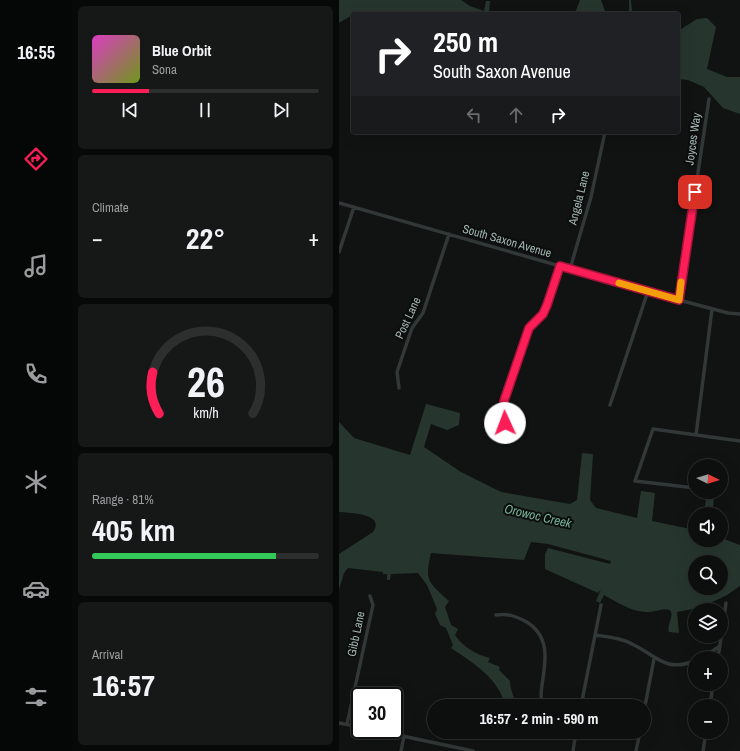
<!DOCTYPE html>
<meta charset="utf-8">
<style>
:root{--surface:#0d0e0e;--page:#161717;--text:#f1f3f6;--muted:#9a9c9e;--line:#2d2e2e;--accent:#fd1e57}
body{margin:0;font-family:"Archivo Narrow",sans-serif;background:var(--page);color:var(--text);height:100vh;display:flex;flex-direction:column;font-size:15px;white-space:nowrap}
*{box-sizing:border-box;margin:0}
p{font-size:13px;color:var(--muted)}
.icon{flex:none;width:22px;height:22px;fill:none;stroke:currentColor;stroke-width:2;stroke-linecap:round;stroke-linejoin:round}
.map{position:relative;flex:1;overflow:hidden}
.details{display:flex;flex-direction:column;gap:6px;padding:6px;background:#070808;width:267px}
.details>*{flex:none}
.top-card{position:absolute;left:12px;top:12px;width:329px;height:122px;border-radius:4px;box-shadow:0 4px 16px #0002,0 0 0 1px var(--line);background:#202124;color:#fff;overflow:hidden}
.needle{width:26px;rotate:95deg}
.tools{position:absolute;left:349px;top:459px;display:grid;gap:8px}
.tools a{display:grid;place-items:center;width:40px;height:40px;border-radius:50%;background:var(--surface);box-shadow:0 4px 16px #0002,0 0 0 1px var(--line);font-size:20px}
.speed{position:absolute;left:12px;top:687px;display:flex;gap:8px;font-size:20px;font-weight:700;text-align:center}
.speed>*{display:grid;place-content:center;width:52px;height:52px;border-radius:50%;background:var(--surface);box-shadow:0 4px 16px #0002,0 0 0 1px var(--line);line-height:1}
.speed .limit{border:2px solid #111;border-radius:6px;background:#fff;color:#111}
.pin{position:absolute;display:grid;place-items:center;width:34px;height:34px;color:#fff;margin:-17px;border-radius:8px;box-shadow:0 2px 6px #0006}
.me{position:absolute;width:44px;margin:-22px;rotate:358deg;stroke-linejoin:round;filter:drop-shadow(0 0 3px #0008)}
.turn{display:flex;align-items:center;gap:14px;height:84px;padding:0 16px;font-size:18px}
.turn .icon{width:52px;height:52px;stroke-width:2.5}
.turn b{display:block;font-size:28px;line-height:34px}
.lanes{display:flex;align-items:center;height:38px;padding:0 16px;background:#0003;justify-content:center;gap:20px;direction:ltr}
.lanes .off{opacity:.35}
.big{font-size:30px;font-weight:800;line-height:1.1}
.details .tile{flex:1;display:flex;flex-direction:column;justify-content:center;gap:6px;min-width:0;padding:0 14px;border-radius:6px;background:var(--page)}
.details .dial{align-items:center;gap:0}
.dial svg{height:104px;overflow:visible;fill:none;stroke:var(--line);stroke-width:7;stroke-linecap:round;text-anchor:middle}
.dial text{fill:var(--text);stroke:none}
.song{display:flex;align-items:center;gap:12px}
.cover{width:48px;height:48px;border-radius:6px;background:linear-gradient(135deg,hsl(310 70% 55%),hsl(80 70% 35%))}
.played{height:4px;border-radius:2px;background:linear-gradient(90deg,var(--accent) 25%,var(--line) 25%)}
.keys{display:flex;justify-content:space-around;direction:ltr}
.heat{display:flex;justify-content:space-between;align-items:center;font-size:22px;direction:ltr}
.charge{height:6px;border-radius:3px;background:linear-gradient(90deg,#34c759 81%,var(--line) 0)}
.trip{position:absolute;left:88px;top:699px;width:224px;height:40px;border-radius:20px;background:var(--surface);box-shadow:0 4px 16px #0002,0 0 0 1px var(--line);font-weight:800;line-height:40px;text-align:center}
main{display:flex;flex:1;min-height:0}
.dock{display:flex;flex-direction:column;width:72px;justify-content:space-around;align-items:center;background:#050606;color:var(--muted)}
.dock .icon{width:28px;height:28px}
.dock .current{color:var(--accent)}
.dock b{font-size:18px;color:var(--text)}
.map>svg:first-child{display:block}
.water{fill:#26362f;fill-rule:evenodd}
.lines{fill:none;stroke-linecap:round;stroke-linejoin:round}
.street{stroke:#313837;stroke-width:3.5}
.route-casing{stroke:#a41439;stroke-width:10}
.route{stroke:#fd1e57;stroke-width:7}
.slow{stroke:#f59e0b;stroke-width:7}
.labels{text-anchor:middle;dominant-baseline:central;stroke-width:4;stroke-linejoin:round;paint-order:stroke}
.street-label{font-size:12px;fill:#a1b4b0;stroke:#0c0d0d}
.water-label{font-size:13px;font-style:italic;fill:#75b296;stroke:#0c0d0d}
</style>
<main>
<nav class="dock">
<b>16:55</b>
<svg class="icon current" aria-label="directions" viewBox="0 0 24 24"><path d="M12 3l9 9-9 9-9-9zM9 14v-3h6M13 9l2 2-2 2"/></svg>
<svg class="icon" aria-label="music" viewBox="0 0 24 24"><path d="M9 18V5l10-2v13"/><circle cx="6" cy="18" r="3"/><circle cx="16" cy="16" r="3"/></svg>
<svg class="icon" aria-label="phone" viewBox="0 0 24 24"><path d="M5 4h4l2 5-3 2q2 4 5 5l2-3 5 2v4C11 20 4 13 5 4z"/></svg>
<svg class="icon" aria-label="climate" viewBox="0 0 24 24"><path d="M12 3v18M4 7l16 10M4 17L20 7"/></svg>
<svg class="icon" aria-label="car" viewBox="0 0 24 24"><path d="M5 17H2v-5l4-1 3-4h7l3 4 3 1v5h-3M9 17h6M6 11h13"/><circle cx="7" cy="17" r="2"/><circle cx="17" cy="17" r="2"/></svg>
<svg class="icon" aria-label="filters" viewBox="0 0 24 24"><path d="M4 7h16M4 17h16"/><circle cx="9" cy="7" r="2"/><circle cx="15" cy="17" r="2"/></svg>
</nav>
<section class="details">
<div class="tile">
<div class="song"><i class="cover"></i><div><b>Blue Orbit</b><p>Sona</p></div></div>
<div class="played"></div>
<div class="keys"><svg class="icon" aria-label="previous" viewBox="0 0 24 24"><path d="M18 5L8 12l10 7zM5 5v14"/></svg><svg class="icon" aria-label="pause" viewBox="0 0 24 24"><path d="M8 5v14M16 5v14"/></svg><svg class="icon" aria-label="next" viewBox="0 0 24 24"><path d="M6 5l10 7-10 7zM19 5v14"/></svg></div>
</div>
<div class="tile"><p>Climate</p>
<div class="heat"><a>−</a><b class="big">22°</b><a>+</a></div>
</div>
<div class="tile dial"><svg viewBox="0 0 100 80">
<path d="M14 69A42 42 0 1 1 86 69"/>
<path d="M14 69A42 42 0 0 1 9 37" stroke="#fd1e57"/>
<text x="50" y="56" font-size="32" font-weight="700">26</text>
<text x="50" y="72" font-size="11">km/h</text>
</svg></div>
<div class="tile"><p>Range · 81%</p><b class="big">405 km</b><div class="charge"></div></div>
<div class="tile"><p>Arrival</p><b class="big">16:57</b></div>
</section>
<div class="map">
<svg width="401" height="751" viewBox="0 0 401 751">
<rect width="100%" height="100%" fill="#111212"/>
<path class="water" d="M0,0h122l9,6 14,5 2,-10h4l-1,11 19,2h-154l-15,9z
M241,0h21l4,11 24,1v-12h2l1,11 6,3h-71l8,-1z
M368,18l9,9 -9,42 20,8h13v37l-17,-6 -19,-21 -16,-7 -10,-1v-48l19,-12z
M87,404l34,9 -1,12 -12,5 -16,-6 -7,23 37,25 40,20 69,12 7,-4 5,-47 11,1 -3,46 6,8 41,10 4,-27 14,2 -3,28 43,9v10h26v-2l19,7v41l-13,9 -25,12 1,3 -5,-2 -21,4 2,21 -10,-1c-3,-8 6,-15 1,-22 -7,-3 -17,3 -25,2 -15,-1 -28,-10 -41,-17l-4,8 -4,-2 5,-12 -3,4 -53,-24v-15l3,-6 62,16 1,-3 -63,-17 -17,-2 -7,18 -93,-7c-7,29 -2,29 18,48l-4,6 6,18 7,4 -3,6c7,11 21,20 35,23l-2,4 12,5 -1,3 11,11c0,9 5,16 5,25h-10c-5,-27 -33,-44 -54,-58l2,-3 -7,-17 -6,-3 -5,-11 2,-5 -10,-24 -9,-12 -27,1 -1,6h-3v-6h-4v-2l-35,-4 -4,5 -5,17v-36l34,-22c13,-19 -24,-19 -34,-20v-90l15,16 56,17zM356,562h26v26h-26z
M368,492h8l-3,22h-8z"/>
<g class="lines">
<path class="street" d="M0,203l340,97 49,13 12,1
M0,252l15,-45
M231,269l21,-72 14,-65
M340,300l30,-201
M60,388l-2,-16 15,-44 11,-15 26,-79
M271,405l38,-114
M166,423l-1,-22 25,-74 14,-13 4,-9 13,-39
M357,435l16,-126
M356,488l-60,-7 18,-52 87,12
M157,615c11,-2 19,1 29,6 39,22 7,70 19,85
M256,635c13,2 27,3 39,10 24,12 31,27 61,16
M363,658l18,-12
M379,658l8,-55
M242,706l20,-101
M371,706l3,-22
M305,711l10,-52
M0,723l21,4
M8,724l26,-119 -3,-9
M35,730l99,21
M62,751l3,-15
M234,751l3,-19
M297,751l4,-19
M364,751l3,-19"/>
</g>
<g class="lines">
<g class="route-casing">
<path id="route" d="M166,423l-1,-22 25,-73 14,-14 4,-9 13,-39 119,34 16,-108"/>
</g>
<use href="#route" class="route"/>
<path class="slow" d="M280,283l60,17 2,-18"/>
</g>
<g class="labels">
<g class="street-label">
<text transform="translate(354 139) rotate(-82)">Joyces Way</text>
<text transform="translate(240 198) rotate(-76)">Angela Lane</text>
<text transform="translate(168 241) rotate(16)">South Saxon Avenue</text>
<text transform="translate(69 318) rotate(-65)">Post Lane</text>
<text transform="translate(17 634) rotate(-78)">Gibb Lane</text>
</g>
<g class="water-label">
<text transform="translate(199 516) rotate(13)">Orowoc Creek</text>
</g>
</g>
</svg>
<div class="tools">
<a><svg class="needle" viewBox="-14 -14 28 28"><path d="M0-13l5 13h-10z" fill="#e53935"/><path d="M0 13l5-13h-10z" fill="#9a9c9e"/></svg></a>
<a><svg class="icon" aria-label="sound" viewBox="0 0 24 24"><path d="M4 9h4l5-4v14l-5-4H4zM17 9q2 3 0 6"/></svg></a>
<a><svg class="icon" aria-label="search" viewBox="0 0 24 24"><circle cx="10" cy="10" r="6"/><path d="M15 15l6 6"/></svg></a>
<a><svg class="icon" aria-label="layers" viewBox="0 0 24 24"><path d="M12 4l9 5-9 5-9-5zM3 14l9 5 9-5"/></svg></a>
<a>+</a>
<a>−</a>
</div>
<div class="speed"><div class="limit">30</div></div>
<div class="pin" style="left:356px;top:192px;background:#d93025"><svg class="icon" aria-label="arrive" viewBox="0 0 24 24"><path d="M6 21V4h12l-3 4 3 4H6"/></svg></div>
<svg class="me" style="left:166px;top:423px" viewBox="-20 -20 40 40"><circle r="19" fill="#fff"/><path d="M0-13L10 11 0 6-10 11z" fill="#fd1e57"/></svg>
<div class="trip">16:57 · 2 min · 590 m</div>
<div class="top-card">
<div class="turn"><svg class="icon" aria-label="right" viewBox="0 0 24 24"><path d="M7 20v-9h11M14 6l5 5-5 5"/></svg><div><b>250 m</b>South Saxon Avenue</div></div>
<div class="lanes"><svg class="icon off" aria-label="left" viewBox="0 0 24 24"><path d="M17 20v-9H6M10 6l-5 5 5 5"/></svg><svg class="icon off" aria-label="ahead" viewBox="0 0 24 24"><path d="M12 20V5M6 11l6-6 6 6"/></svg><svg class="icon" aria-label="right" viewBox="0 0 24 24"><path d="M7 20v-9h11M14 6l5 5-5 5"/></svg></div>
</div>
</div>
</main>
